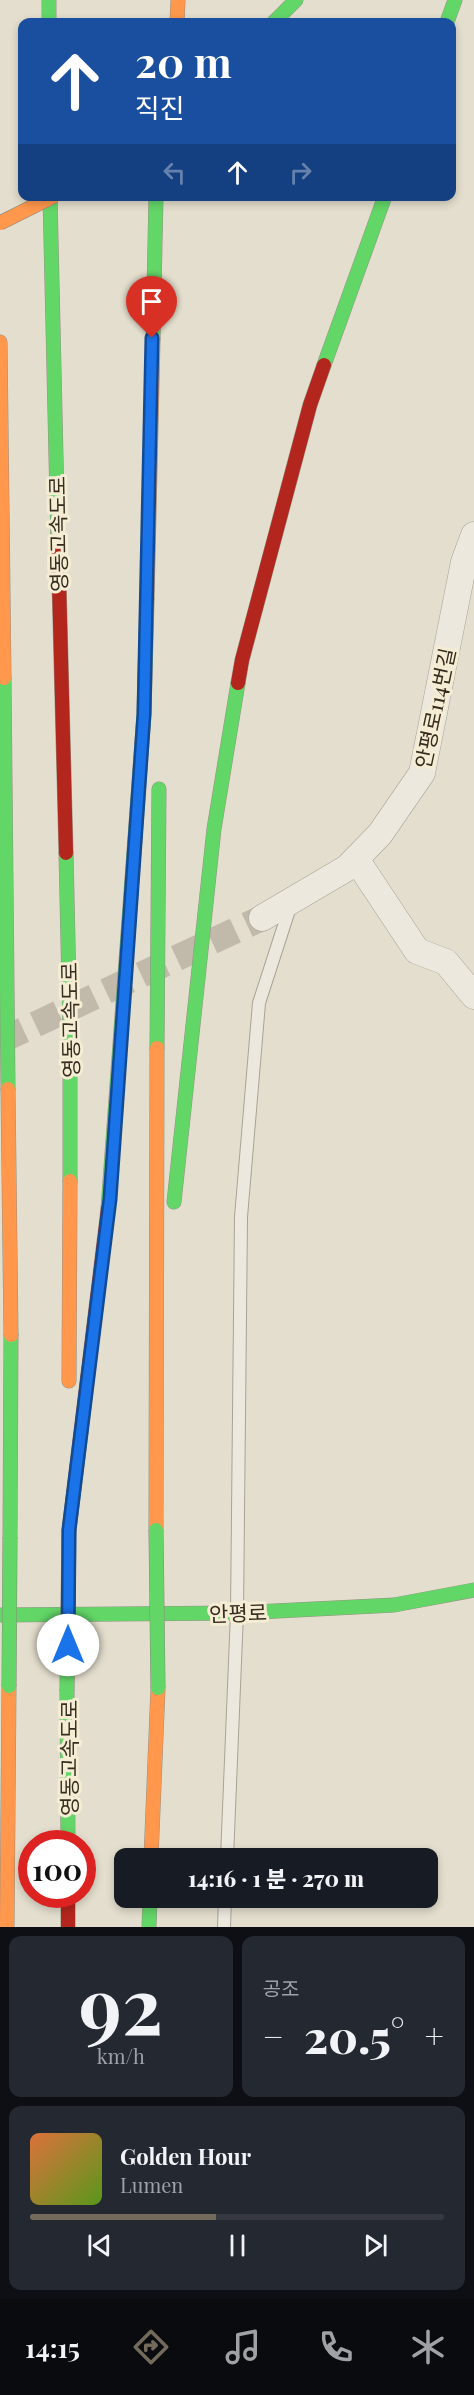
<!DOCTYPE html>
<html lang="ko">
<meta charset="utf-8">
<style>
:root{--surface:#171b24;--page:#242831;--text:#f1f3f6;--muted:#9ea1a6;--line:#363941;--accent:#736a5c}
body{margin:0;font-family:"Playfair Display","Noto Sans KR",serif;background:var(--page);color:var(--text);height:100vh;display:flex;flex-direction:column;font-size:22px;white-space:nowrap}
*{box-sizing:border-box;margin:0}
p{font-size:20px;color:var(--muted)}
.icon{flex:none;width:33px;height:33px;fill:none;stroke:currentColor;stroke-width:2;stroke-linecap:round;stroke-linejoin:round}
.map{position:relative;height:1927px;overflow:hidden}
.sheet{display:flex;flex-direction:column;gap:9px;padding:9px;background:#0d0f14;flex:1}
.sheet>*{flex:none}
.banner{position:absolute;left:18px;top:18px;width:438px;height:183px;border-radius:12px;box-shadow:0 3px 9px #0003;background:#1a4fa0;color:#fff;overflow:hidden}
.speed{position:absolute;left:18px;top:1830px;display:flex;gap:12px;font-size:30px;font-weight:700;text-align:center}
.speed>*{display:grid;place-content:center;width:78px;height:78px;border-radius:50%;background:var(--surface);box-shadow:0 3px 9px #0003;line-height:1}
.speed .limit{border:9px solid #d22;background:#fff;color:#111}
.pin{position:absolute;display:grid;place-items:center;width:51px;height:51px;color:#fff;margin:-62px -26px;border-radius:50% 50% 50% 0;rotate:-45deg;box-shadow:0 0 6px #0007}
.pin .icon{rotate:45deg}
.me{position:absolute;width:66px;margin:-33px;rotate:0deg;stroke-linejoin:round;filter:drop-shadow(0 0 4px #0008)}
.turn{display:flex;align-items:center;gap:21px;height:126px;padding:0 18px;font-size:27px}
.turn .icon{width:78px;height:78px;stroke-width:2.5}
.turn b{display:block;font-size:42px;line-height:51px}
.lanes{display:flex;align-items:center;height:57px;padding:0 18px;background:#0003;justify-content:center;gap:30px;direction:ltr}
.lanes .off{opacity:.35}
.big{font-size:45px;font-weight:800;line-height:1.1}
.sheet .tile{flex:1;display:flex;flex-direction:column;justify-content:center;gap:9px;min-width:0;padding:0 21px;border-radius:12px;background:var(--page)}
.sheet .dial{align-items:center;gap:0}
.dial b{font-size:78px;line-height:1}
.song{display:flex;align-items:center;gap:18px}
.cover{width:72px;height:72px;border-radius:9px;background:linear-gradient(135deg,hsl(20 70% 55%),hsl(90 70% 35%))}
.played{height:6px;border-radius:3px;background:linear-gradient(90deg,var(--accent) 45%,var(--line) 45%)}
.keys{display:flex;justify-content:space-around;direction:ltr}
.heat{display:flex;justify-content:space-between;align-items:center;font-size:33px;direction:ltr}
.sheet .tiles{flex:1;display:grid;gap:9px;grid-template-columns:1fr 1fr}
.tile:last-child{grid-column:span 2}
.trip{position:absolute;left:114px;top:1848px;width:324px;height:60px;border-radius:12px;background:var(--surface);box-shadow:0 3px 9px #0003;font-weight:800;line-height:60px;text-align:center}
.dock{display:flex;height:96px;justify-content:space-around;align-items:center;background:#090b0e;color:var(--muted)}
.dock .icon{width:42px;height:42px}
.dock .on{color:var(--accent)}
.dock b{font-size:27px;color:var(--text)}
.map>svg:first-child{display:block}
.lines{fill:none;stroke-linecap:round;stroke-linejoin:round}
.street-tunnel{stroke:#c1baaa;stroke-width:26;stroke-dasharray:26 13;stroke-linecap:butt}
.lane-casing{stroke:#a8a396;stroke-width:14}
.street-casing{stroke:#a8a396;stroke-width:27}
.fast-casing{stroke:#989286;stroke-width:15}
.slow-casing{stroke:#989286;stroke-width:15}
.jam-casing{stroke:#989286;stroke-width:15}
.lane{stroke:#ece8de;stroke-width:12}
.street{stroke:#ece8de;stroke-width:26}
.fast{stroke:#63d668;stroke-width:14}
.slow{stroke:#ff974d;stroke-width:14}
.jam{stroke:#b3261e;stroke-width:14}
.fast-bridge-casing{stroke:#8e887d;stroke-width:15;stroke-linecap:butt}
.slow-bridge-casing{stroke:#8e887d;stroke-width:15;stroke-linecap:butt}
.fast-bridge{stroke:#63d668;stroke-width:14}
.slow-bridge{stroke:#ff974d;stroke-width:14}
.route-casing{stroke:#114b97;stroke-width:15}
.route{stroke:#1a73e8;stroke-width:10}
.labels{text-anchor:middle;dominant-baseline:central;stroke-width:6;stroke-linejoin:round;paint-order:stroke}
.street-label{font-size:21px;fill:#372c1f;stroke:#f4ecd3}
</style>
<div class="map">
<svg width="474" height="1927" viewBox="0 0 474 1927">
<rect width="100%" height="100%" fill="#e3decd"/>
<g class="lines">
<path class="street-tunnel" d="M0,1041l262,-123"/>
<g class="lane-casing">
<path id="lane" d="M227,1858l10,-245 4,-396 18,-214 32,-99
M224,1927l1,-29"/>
</g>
<g class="street-casing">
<path id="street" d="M356,859l61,92 29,11 28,34
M262,918l85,-50 33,-34 42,-61 42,-211 10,-27"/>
</g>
<g class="fast-casing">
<path id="fast" d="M49,0v22
M274,22l22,-22
M447,22l8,-22
M50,196l8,347
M153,339l3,-143
M324,365l61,-169
M4,678l4,411
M66,853l4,178v150
M157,1048l2,-259
M174,1202l40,-373 24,-146
M108,1209l36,-495 3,-115
M10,1537l1,-202
M0,1615l237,-2 157,-8 80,-15
M67,1691l1,153
M149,1927l1,-29"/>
</g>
<g class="slow-casing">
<path id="slow" d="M177,22l1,-22
M0,342l4,336
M147,599l6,-260
M8,1089l3,246
M69,1381l1,-200
M156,1530l1,-482
M151,1858l7,-170
M7,1927l2,-241"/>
</g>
<g class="jam-casing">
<path id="jam" d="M58,543l8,310
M238,683l4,-23 68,-255 14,-40
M69,1530l39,-321
M68,1894v33"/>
</g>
<use href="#lane" class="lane"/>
<use href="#street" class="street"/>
<use href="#fast" class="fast"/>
<use href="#slow" class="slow"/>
<use href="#jam" class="jam"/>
<g class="fast-bridge-casing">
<path id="fast-bridge" d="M156,1530l2,158
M9,1686l1,-149
M67,1691l2,-161"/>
</g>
<g class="slow-bridge-casing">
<path id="slow-bridge" d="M0,223l54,-27"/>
</g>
<use href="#fast-bridge" class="fast-bridge"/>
<use href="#slow-bridge" class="slow-bridge"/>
</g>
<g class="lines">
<g class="route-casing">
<path id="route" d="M68,1645l1,-115 41,-331 34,-485 8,-376"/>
</g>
<use href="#route" class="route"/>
</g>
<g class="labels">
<g class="street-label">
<text transform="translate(57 534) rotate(-91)">영동고속도로</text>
<text transform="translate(434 708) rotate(-78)">안평로114번길</text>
<text transform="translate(69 1020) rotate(-91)">영동고속도로</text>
<text transform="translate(238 1612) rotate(-2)">안평로</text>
<text transform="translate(68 1758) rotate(-90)">영동고속도로</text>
</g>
</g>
</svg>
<div class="speed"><div class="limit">100</div></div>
<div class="pin" style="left:152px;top:338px;background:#d93025"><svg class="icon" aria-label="arrive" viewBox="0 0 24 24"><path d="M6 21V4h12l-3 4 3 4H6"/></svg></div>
<svg class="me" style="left:68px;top:1645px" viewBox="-20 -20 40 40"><circle r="19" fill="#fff"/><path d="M0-13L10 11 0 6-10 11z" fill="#1a73e8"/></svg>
<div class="trip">14:16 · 1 분 · 270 m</div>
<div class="banner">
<div class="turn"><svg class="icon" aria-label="ahead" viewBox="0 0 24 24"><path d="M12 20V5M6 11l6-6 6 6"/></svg><div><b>20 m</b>직진</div></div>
<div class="lanes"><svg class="icon off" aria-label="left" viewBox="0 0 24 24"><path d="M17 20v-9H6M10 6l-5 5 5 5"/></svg><svg class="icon" aria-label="ahead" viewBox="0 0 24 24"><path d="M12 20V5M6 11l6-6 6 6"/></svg><svg class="icon off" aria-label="right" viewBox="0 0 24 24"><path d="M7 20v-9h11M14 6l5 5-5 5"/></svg></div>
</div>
</div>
<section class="sheet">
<div class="tiles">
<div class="tile dial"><b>92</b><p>km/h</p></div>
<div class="tile"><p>공조</p>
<div class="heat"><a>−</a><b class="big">20.5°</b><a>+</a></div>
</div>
<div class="tile">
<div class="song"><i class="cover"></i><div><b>Golden Hour</b><p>Lumen</p></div></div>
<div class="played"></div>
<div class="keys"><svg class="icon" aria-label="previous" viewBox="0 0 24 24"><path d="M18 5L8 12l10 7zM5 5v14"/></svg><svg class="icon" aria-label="pause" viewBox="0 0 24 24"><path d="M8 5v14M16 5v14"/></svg><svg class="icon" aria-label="next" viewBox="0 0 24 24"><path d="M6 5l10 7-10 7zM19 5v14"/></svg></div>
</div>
</div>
</section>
<nav class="dock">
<b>14:15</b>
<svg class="icon on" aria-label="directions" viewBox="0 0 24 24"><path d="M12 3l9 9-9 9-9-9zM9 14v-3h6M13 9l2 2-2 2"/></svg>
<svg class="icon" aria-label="music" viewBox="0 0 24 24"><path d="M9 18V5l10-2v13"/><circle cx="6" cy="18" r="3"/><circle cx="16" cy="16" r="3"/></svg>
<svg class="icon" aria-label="phone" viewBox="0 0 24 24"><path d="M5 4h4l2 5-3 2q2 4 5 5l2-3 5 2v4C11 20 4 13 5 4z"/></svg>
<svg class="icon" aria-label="climate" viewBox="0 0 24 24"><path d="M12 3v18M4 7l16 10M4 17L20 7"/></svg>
</nav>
